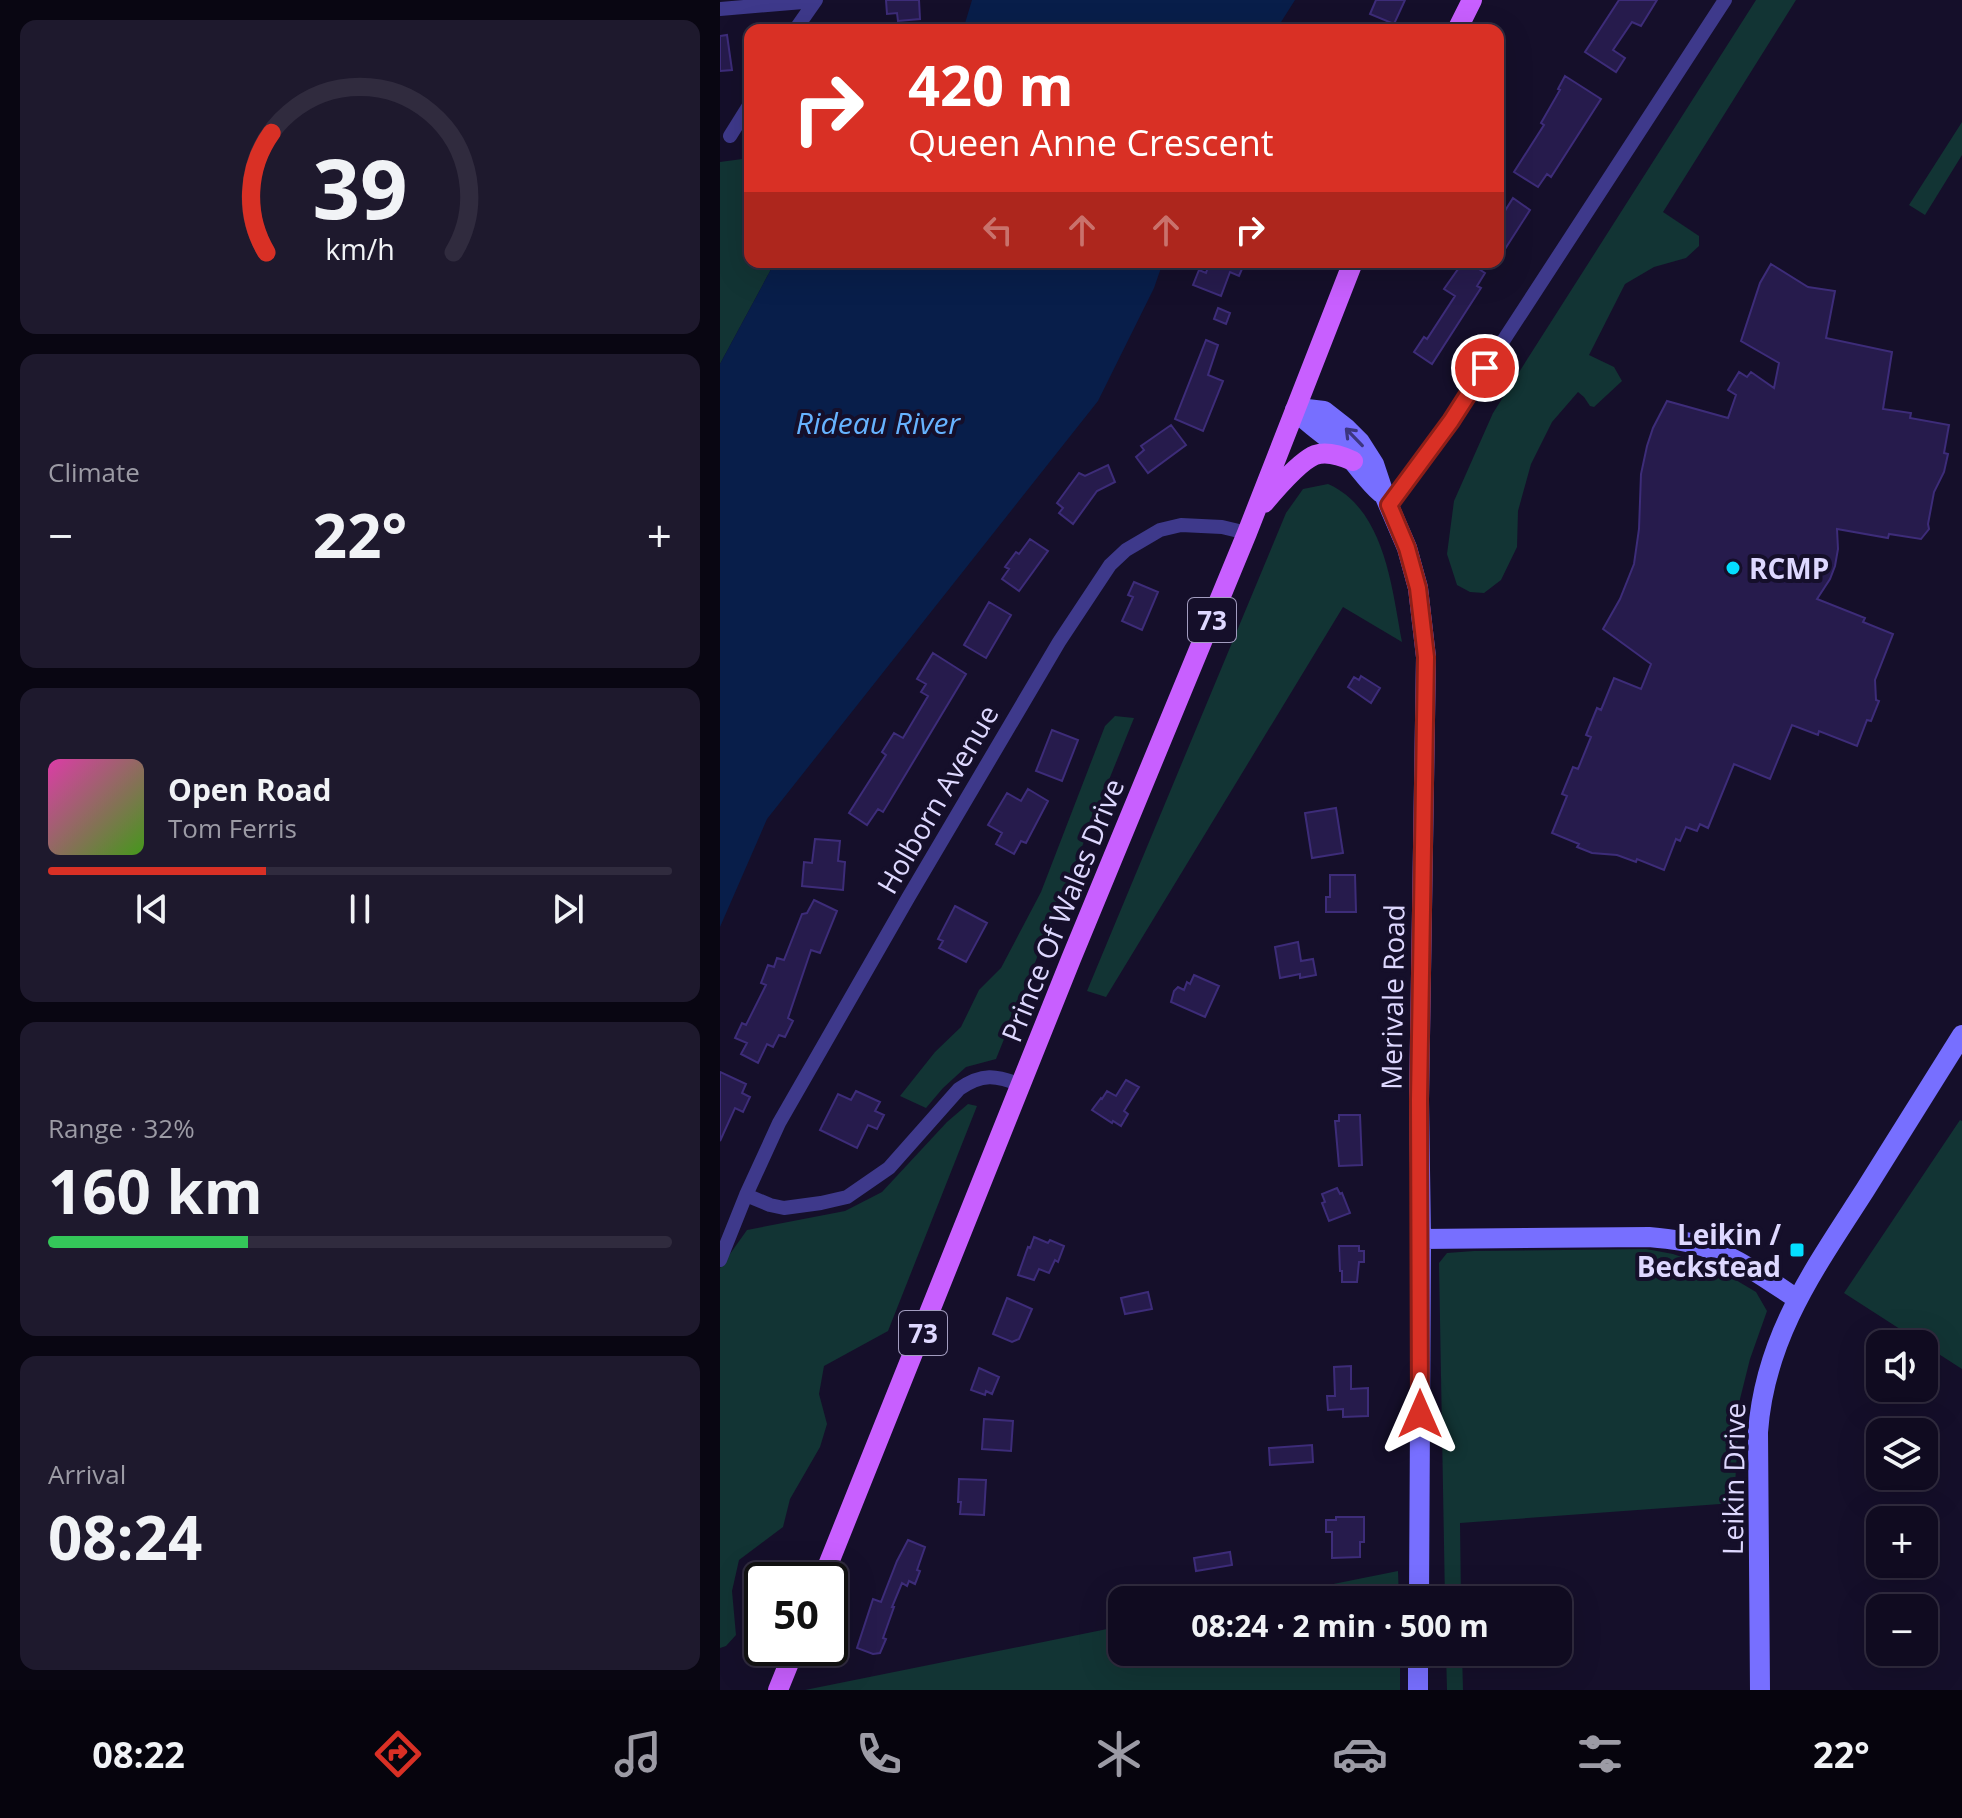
<!DOCTYPE html>
<meta charset="utf-8">
<style>
:root{--surface:#100b20;--page:#1e192d;--text:#f1f3f6;--muted:#9c9ba5;--line:#302b3e;--accent:#d93025}
body{margin:0;font-family:"Open Sans",sans-serif;background:var(--page);color:var(--text);height:100vh;display:flex;flex-direction:column;font-size:30px;white-space:nowrap}
*{box-sizing:border-box;margin:0}
p{font-size:26px;color:var(--muted)}
.icon{flex:none;width:44px;height:44px;fill:none;stroke:currentColor;stroke-width:2;stroke-linecap:round;stroke-linejoin:round}
.map{position:relative;flex:1;overflow:hidden}
.panel{display:flex;flex-direction:column;gap:20px;padding:20px;background:#090612;width:720px}
.panel>*{flex:none}
.hud{position:absolute;left:24px;top:24px;width:760px;height:244px;border-radius:16px;box-shadow:0 8px 32px #0002,0 0 0 2px var(--line);background:#d93025;color:#fff;overflow:hidden}
.fabs{position:absolute;left:1146px;top:1330px;display:grid;gap:16px}
.fabs a{display:grid;place-items:center;width:72px;height:72px;border-radius:16px;background:var(--surface);box-shadow:0 8px 32px #0002,0 0 0 2px var(--line);font-size:40px}
.speed{position:absolute;left:24px;top:1562px;display:flex;gap:16px;font-size:40px;font-weight:700;text-align:center}
.speed>*{display:grid;place-content:center;width:104px;height:104px;border-radius:50%;background:var(--surface);box-shadow:0 8px 32px #0002,0 0 0 2px var(--line);line-height:1}
.speed .limit{border:4px solid #111;border-radius:12px;background:#fff;color:#111}
.pin{position:absolute;display:grid;place-items:center;width:68px;height:68px;color:#fff;margin:-34px;border:4px solid #fff;border-radius:50%;box-shadow:0 2px 8px #0007}
.me{position:absolute;width:88px;margin:-44px;rotate:0deg;stroke-linejoin:round;filter:drop-shadow(0 0 6px #0008)}
.turn{display:flex;align-items:center;gap:28px;height:168px;padding:0 32px;font-size:36px}
.turn .icon{width:104px;height:104px;stroke-width:2.5}
.turn b{display:block;font-size:56px;line-height:68px}
.lanes{display:flex;align-items:center;height:76px;padding:0 32px;background:#0003;justify-content:center;gap:40px;direction:ltr}
.lanes .off{opacity:.35}
.big{font-size:60px;font-weight:700;line-height:1.1}
.panel .card{flex:1;display:flex;flex-direction:column;justify-content:center;gap:12px;min-width:0;padding:0 28px;border-radius:16px;background:var(--page)}
.panel .dial{align-items:center;gap:0}
.dial svg{height:208px;overflow:visible;fill:none;stroke:var(--line);stroke-width:7;stroke-linecap:round;text-anchor:middle}
.dial text{fill:var(--text);stroke:none}
.song{display:flex;align-items:center;gap:24px}
.cover{width:96px;height:96px;border-radius:12px;background:linear-gradient(135deg,hsl(320 70% 55%),hsl(100 70% 35%))}
.played{height:8px;border-radius:4px;background:linear-gradient(90deg,var(--accent) 35%,var(--line) 35%)}
.keys{display:flex;justify-content:space-around;direction:ltr}
.heat{display:flex;justify-content:space-between;align-items:center;font-size:44px;direction:ltr}
.charge{height:12px;border-radius:6px;background:linear-gradient(90deg,#34c759 32%,var(--line) 0)}
.trip{position:absolute;left:388px;top:1586px;width:464px;height:80px;border-radius:16px;background:var(--surface);box-shadow:0 8px 32px #0002,0 0 0 2px var(--line);font-weight:700;line-height:80px;text-align:center}
.tabs{display:flex;height:128px;justify-content:space-around;align-items:center;background:#06040d;color:var(--muted)}
.tabs .icon{width:56px;height:56px}
.tabs .current{color:var(--accent)}
.tabs b{font-size:36px;color:var(--text)}
main{display:flex;flex:1;min-height:0}
.map>svg:first-child{display:block}
.green{fill:#123434}
.water{fill:#081e4a}
.building{fill:#261b4c;stroke:#3d2c79;stroke-width:2}
.lines{fill:none;stroke-linecap:round;stroke-linejoin:round}
.street{stroke:#3e398b;stroke-width:14}
.secondary{stroke:#776fff;stroke-width:20}
.primary{stroke:#c85fff;stroke-width:20}
.oneway{stroke:#3c357f}
.route-casing{stroke:#8d1f18;stroke-width:20}
.route{stroke:#d93025;stroke-width:14}
.poi-dot{fill:#04deff;stroke:#150f2a;stroke-width:3}
.labels{text-anchor:middle;dominant-baseline:central;stroke-width:8;stroke-linejoin:round;paint-order:stroke}
.shield{fill:#150f2a;stroke:#a29cbf;stroke-width:2}
.shield-label{font-size:26px;font-weight:bold;fill:#ded8ff}
.poi-label{font-size:28px;font-weight:bold;fill:#ded8ff;stroke:#150f2a;text-anchor:start}
.street-label{font-size:28px;fill:#ded8ff;stroke:#150f2a}
.water-label{font-size:30px;font-style:italic;fill:#66b3ff;stroke:#150f2a}
</style>
<main>
<section class="panel">
<div class="card dial"><svg viewBox="0 0 100 80">
<path d="M14 69A42 42 0 1 1 86 69"/>
<path d="M14 69A42 42 0 0 1 16 23" stroke="#d93025"/>
<text x="50" y="56" font-size="32" font-weight="700">39</text>
<text x="50" y="72" font-size="11">km/h</text>
</svg></div>
<div class="card"><p>Climate</p>
<div class="heat"><a>−</a><b class="big">22°</b><a>+</a></div>
</div>
<div class="card">
<div class="song"><i class="cover"></i><div><b>Open Road</b><p>Tom Ferris</p></div></div>
<div class="played"></div>
<div class="keys"><svg class="icon" aria-label="previous" viewBox="0 0 24 24"><path d="M18 5L8 12l10 7zM5 5v14"/></svg><svg class="icon" aria-label="pause" viewBox="0 0 24 24"><path d="M8 5v14M16 5v14"/></svg><svg class="icon" aria-label="next" viewBox="0 0 24 24"><path d="M6 5l10 7-10 7zM19 5v14"/></svg></div>
</div>
<div class="card"><p>Range · 32%</p><b class="big">160 km</b><div class="charge"></div></div>
<div class="card"><p>Arrival</p><b class="big">08:24</b></div>
</section>
<div class="map">
<svg width="1242" height="1690" viewBox="0 0 1242 1690">
<rect width="100%" height="100%" fill="#150f2a"/>
<path class="green" d="M1036,0h40l-133,212 36,24v10l-13,12 -32,9 -29,17 -36,71 25,12 8,14 -28,26 -4,-1 -6,-9 -6,-5 -26,30 -21,42 -13,47 -1,36 -16,33 -17,13 -14,-1 -13,-7 -10,-31 7,-53 39,-88z
M1242,122v33l-37,60 -16,-10z
M30,158v104h25l-55,102v-202z
M608,484c57,25 64,105 74,158l-59,-35 -237,390 -19,-6 199,-478 17,-24z
M395,716l19,2 -138,341 -30,8 -23,21 -17,20 -26,-12 35,-44 26,-25 18,-37 22,-22 40,-76 64,-166z
M248,1104l9,2 -89,225 -64,35 -5,28 8,30 -7,23 -30,52 -7,28 -44,33 -7,31 4,44 -10,11 -6,2v-380l27,-38 98,-19 37,-19 65,-70z
M1240,1120l2,1v248l-118,-76z
M926,1249l27,5 46,16 37,22 11,19 -17,48 -10,40 -6,104 -274,20 1,77h-16l-6,-337 8,-10 27,-2z
M678,1571l1,29h-145z
M402,1626v26h278v38h-595z
M726,1652h16l1,38h-16z"/>
<path class="water" d="M252,0h323l-19,30h-313z
M55,262h388l-9,26 -56,113 -331,418 -47,108v-563z"/>
<path class="building" d="M166,0h33l1,19 -22,2 -1,-8 -10,1z
M656,0h29l-11,24 -24,-10z
M899,0h38l-16,26 -9,-4 -19,28 12,8 -9,14 -31,-20z
M7,35l5,35 -12,1v-35z
M845,76l36,23 -50,78 -4,-3 -9,13 -24,-15 30,-47 -3,-2 19,-33 -2,-1z
M793,198l17,12 -32,50v-38z
M486,262h39l-6,14 -9,-4 -9,24 -28,-11 6,-15 7,3 3,-9z
M743,262h5l17,11 -8,13 4,2 -49,76 -18,-12 10,-15 3,2 28,-43 -11,-7z
M1051,264l37,23 27,4 -9,47 66,14 -9,57 28,4 -1,5 39,7 -5,28 4,1 -4,18 -10,20 -6,32 1,5 -8,10 -32,-5 -1,4 -51,-9 1,20 -3,17 -5,13 -13,20 48,19 -2,4 30,12 -18,46 1,20 3,1 -8,20 -4,-1 -10,26 -38,-15 -1,4 -26,-10 -22,54 -36,-15 -26,64 -8,-4 -3,7 -11,-4 -6,14 -4,-2 -12,31 -27,-11 -1,3 -19,-7 -25,-2 -15,-6 2,-3 -27,-11 15,-37 -5,-2 11,-27 5,2 13,-32 -5,-2 11,-27 4,2 13,-32 27,11 10,-25 -48,-35 17,-30 14,-35 5,-35 2,-55 6,-28 6,-18 14,-27 61,17 8,-23 -8,-5 11,-18 8,5 4,-5 23,16 5,-25 -38,-22 19,-58z
M498,308l12,5 -4,11 -12,-5z
M486,340l12,5 -10,30 15,6 -20,50 -28,-12z
M451,425l15,20 -38,28 -12,-16 8,-7 -3,-4z
M388,465l7,17 -18,9 -24,33 -14,-11 4,-5 -6,-5 22,-30 6,3z
M310,539l18,12 -29,40 -17,-12 7,-10 -4,-2 11,-15 3,2z
M414,582l24,10 -16,38 -20,-9 11,-24 -5,-2z
M269,602l22,13 -25,43 -22,-13z
M213,653l33,21 -83,138 -5,-3 -11,16 -18,-12 37,-58 -4,-3 12,-19 9,5 25,-42 -7,-4 5,-8 -9,-5z
M641,676l19,12 -9,15 -23,-16 6,-10 5,3z
M332,730l26,10 -16,41 -26,-10z
M308,789l20,12 -22,42 -5,-2 -7,13 -18,-10 6,-11 -14,-8 19,-32 14,8z
M616,808l7,45 -31,5 -7,-45z
M95,839l25,2 -2,20 7,1 -2,28 -41,-4 2,-24 8,1z
M610,875h25l1,37h-30v-15h4z
M94,900l23,11 -17,42 -9,-3 -23,68 5,3 -8,16 -6,-2 -6,12 -6,-3 -9,19 -17,-9 6,-11 -12,-5 7,-15 4,2 20,-40 -5,-2 7,-18 6,2 3,-9 7,2 18,-46 5,-1z
M235,906l32,17 -21,39 -27,-14 4,-7 -5,-2z
M578,942l3,19 12,-2 3,16 -16,3v-4l-20,4 -5,-31z
M474,975l25,11 -14,31 -34,-15 3,-11 4,-4 6,3 3,-8 3,2z
M0,1072l26,12 -4,9 8,4 -7,15 -8,-4 -15,33z
M406,1080l13,7 -15,24 4,3 -7,12 -8,-5 -1,2 -20,-13 9,-12 1,1 5,-8 9,5z
M136,1091l24,11 -5,9 9,4 -7,14 -9,-4 -11,23 -37,-18 18,-36 13,6z
M619,1115h21l2,50 -23,1 -4,-45h4z
M617,1188l3,6 2,-1 8,20 -21,8 -7,-18 3,-1 -3,-8z
M314,1237l14,6 2,-3 14,6 -6,16 -3,-2 -6,13 -10,-4 -5,11 -16,-5 10,-28 2,1z
M619,1246h20v5h5v11h-5l-2,20h-15v-11h-2z
M428,1292l4,17 -27,5 -4,-16z
M287,1298l25,11 -13,30 -7,3 -19,-8z
M631,1366v23l17,-1v28l-25,1v-8l-15,1 -1,-14h8l-1,-29z
M259,1368l20,9 -7,17 -6,-3 -1,4 -14,-5z
M264,1419l29,2 -2,30 -29,-2z
M592,1445l1,17 -43,3 -1,-17z
M239,1479l27,1 -2,35 -24,-1 1,-12h-3z
M616,1517h28v25h-4v15l-28,1v-26h-6v-12h10z
M188,1540l17,7 -8,23 3,1 -5,13 -6,-3 -2,5 -5,-3 -10,24h2l-11,31 3,1 -6,14 -7,1 -16,-6 16,-49 8,3 16,-41z
M510,1552l2,13 -36,6 -2,-13z"/>
<g class="lines">
<path class="street" d="M0,9l95,-8
M75,30l21,-30
M10,136l20,-32
M669,505l62,-84 274,-421
M26,1195l24,10 14,3 37,-5 26,-6 42,-29 70,-79c23,-16 37,-14 62,-4
M0,1260l26,-65 33,-72 129,-225 151,-256 51,-77 16,-15 34,-20 21,-5 41,2 25,6"/>
<path class="secondary" d="M575,410l12,-1 17,2 23,18 13,13 14,22 11,33 22,51 11,40 8,69 -7,443 2,139 -2,361
M575,410c14,16 33,26 48,41 14,13 23,29 38,42
M701,1239l228,-2c21,2 41,4 61,12 31,11 60,32 87,50
M698,1652v38
M1040,1690l-2,-258c7,-96 57,-164 107,-242 32,-51 64,-103 97,-155"/>
<path class="primary" d="M737,30l15,-30
M544,503c11,-13 36,-42 51,-48 12,-4 27,1 38,6
M102,1580l249,-621 176,-426 106,-271
M58,1690l17,-42"/>
</g>
<defs><path id="oneway-shaft" d="M-6 0H5M1.5-3L5.5 0L1.5 3" fill="none" stroke-width="1.6" stroke-linecap="round" stroke-linejoin="round" transform="scale(2)"/></defs>
<use class="oneway" href="#oneway-shaft" transform="translate(634 437) rotate(-134)"/>
<g class="lines">
<g class="route-casing">
<path id="route" d="M700,1414l-1,-314 7,-443 -8,-69 -11,-40 -18,-43 62,-84 34,-53"/>
</g>
<use href="#route" class="route"/>
</g>
<g class="poi-dot">
<circle cx="1013" cy="568" r="8"/>
<rect x="1069" y="1242" width="16" height="16" rx="4"/>
</g>
<g class="labels">
<g class="shield">
<rect x="468" y="598" width="48" height="44" rx="6"/>
<rect x="179" y="1311" width="48" height="44" rx="6"/>
</g>
<g class="shield-label">
<text x="492" y="620">73</text>
<text x="203" y="1333">73</text>
</g>
<g class="poi-label">
<text x="1029" y="568">RCMP</text>
<text x="1061" y="1234" text-anchor="end">Leikin /<tspan x="1061" dy="32">Beckstead</tspan></text>
</g>
<g class="street-label">
<text transform="translate(217 799) rotate(-60)">Holborn Avenue</text>
<text transform="translate(342 910) rotate(-68)">Prince Of Wales Drive</text>
<text transform="translate(672 997) rotate(-89)">Merivale Road</text>
<text transform="translate(1013 1479) rotate(-89)">Leikin Drive</text>
</g>
<g class="water-label">
<text x="158" y="422">Rideau River</text>
</g>
</g>
</svg>
<div class="fabs">
<a><svg class="icon" aria-label="sound" viewBox="0 0 24 24"><path d="M4 9h4l5-4v14l-5-4H4zM17 9q2 3 0 6"/></svg></a>
<a><svg class="icon" aria-label="layers" viewBox="0 0 24 24"><path d="M12 4l9 5-9 5-9-5zM3 14l9 5 9-5"/></svg></a>
<a>+</a>
<a>−</a>
</div>
<div class="speed"><div class="limit">50</div></div>
<div class="pin" style="left:765px;top:368px;background:#d93025"><svg class="icon" aria-label="arrive" viewBox="0 0 24 24"><path d="M6 21V4h12l-3 4 3 4H6"/></svg></div>
<svg class="me" style="left:700px;top:1414px" viewBox="-20 -20 40 40"><path d="M0-17L14 15 0 8-14 15z" fill="#d93025" stroke="#fff" stroke-width="4"/></svg>
<div class="trip">08:24 · 2 min · 500 m</div>
<div class="hud">
<div class="turn"><svg class="icon" aria-label="right" viewBox="0 0 24 24"><path d="M7 20v-9h11M14 6l5 5-5 5"/></svg><div><b>420 m</b>Queen Anne Crescent</div></div>
<div class="lanes"><svg class="icon off" aria-label="left" viewBox="0 0 24 24"><path d="M17 20v-9H6M10 6l-5 5 5 5"/></svg><svg class="icon off" aria-label="ahead" viewBox="0 0 24 24"><path d="M12 20V5M6 11l6-6 6 6"/></svg><svg class="icon off" aria-label="ahead" viewBox="0 0 24 24"><path d="M12 20V5M6 11l6-6 6 6"/></svg><svg class="icon" aria-label="right" viewBox="0 0 24 24"><path d="M7 20v-9h11M14 6l5 5-5 5"/></svg></div>
</div>
</div>
</main>
<nav class="tabs">
<b>08:22</b>
<svg class="icon current" aria-label="directions" viewBox="0 0 24 24"><path d="M12 3l9 9-9 9-9-9zM9 14v-3h6M13 9l2 2-2 2"/></svg>
<svg class="icon" aria-label="music" viewBox="0 0 24 24"><path d="M9 18V5l10-2v13"/><circle cx="6" cy="18" r="3"/><circle cx="16" cy="16" r="3"/></svg>
<svg class="icon" aria-label="phone" viewBox="0 0 24 24"><path d="M5 4h4l2 5-3 2q2 4 5 5l2-3 5 2v4C11 20 4 13 5 4z"/></svg>
<svg class="icon" aria-label="climate" viewBox="0 0 24 24"><path d="M12 3v18M4 7l16 10M4 17L20 7"/></svg>
<svg class="icon" aria-label="car" viewBox="0 0 24 24"><path d="M5 17H2v-5l4-1 3-4h7l3 4 3 1v5h-3M9 17h6M6 11h13"/><circle cx="7" cy="17" r="2"/><circle cx="17" cy="17" r="2"/></svg>
<svg class="icon" aria-label="filters" viewBox="0 0 24 24"><path d="M4 7h16M4 17h16"/><circle cx="9" cy="7" r="2"/><circle cx="15" cy="17" r="2"/></svg>
<b>22°</b>
</nav>
